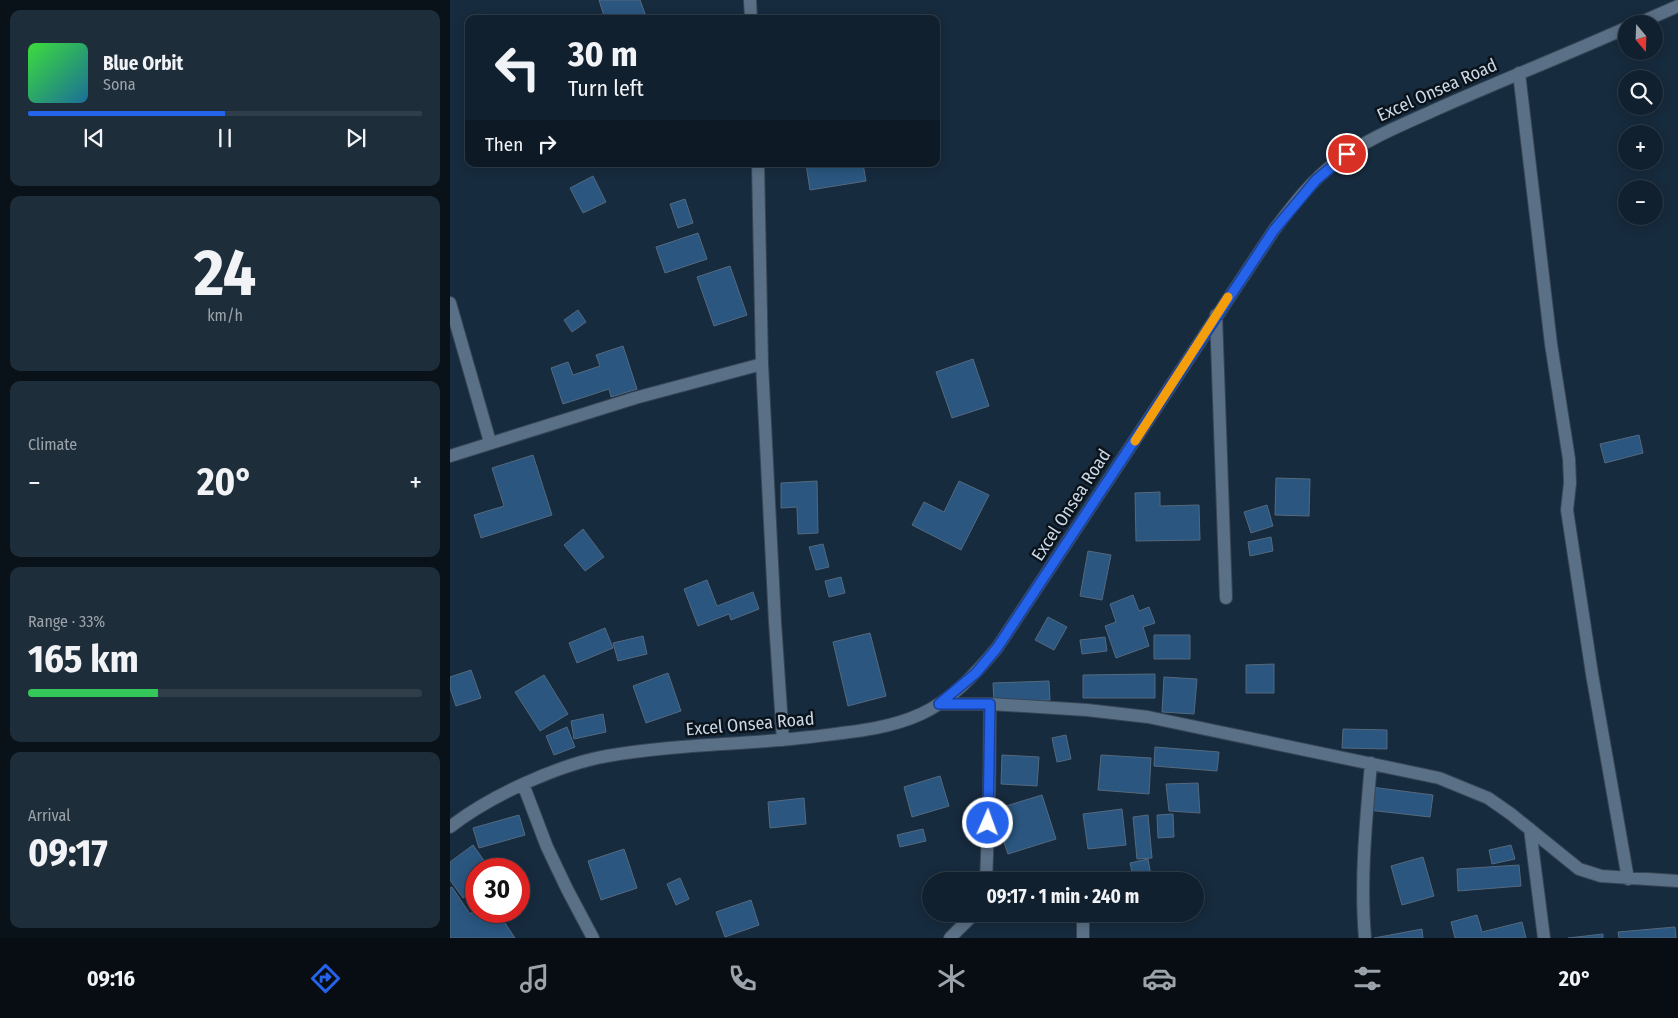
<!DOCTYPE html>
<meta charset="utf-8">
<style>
:root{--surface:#11202e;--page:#1e2d3a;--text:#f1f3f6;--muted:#9ca3aa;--line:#303e4a;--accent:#2563eb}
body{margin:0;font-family:"Fira Sans Condensed",sans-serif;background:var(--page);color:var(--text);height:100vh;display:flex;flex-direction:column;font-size:19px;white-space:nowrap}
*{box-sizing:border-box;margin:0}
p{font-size:16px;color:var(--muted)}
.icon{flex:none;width:28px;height:28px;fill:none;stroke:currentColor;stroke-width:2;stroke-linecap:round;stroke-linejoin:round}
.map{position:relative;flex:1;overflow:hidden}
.drawer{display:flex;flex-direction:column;gap:10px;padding:10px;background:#091219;width:450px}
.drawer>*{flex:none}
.guide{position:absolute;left:15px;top:15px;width:475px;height:152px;border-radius:10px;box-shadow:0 2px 12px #0003,0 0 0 1px var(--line);background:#11202e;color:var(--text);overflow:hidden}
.needle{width:32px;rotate:161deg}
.tools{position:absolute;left:1168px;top:15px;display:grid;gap:10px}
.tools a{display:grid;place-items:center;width:45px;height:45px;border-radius:50%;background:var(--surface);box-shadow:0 2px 12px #0003,0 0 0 1px var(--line);font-size:25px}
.speed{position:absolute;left:15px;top:858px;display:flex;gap:10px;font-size:25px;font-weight:700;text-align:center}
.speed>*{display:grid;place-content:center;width:65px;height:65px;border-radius:50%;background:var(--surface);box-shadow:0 2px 12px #0003,0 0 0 1px var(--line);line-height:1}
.speed .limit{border:8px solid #d22;background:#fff;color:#111}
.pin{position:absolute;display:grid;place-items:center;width:42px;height:42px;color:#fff;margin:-21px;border:2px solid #fff;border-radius:50%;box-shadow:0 1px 5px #0007}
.me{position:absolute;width:55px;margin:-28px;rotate:2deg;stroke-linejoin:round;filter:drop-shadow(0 0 4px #0008)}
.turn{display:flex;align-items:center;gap:18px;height:105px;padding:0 20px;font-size:22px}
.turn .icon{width:65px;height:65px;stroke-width:2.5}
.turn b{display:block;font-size:35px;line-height:42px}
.then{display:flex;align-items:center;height:48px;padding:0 20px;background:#0003;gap:10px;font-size:19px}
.big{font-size:38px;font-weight:700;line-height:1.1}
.drawer .tile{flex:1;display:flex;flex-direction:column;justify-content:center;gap:8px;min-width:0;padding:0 18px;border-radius:10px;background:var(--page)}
.drawer .dial{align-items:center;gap:0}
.dial b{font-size:65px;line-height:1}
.song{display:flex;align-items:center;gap:15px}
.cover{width:60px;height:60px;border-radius:8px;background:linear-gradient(135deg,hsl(120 70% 55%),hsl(200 70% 35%))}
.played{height:5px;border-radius:2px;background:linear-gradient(90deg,var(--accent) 50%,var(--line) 50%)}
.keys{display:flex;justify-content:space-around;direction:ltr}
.heat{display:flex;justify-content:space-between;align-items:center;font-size:28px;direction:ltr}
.charge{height:8px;border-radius:4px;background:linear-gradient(90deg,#34c759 33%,var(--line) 0)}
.trip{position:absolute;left:472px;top:872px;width:282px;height:50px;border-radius:25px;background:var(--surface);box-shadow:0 2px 12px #0003,0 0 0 1px var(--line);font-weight:700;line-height:50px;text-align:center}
.dock{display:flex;height:80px;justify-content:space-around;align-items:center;background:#070d12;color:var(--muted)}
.dock .icon{width:35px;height:35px}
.dock .active{color:var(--accent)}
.dock b{font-size:22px;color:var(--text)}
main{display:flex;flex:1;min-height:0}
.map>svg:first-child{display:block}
.building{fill:#2a567f;stroke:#54697f}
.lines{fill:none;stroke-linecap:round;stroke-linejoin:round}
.minor-casing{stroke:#364656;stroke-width:14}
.minor{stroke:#5a7086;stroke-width:12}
.route-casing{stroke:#184099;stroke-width:12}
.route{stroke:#2563eb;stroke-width:9}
.slow{stroke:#f59e0b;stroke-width:9}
.labels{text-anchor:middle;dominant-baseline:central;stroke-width:5;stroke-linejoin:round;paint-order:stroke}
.street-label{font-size:18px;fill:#cbd7e4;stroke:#0a131b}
</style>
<main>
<section class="drawer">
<div class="tile">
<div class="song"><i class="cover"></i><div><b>Blue Orbit</b><p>Sona</p></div></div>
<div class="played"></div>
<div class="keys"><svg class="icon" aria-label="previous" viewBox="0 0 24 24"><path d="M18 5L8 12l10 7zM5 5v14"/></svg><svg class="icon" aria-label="pause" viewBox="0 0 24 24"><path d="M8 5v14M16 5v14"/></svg><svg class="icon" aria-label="next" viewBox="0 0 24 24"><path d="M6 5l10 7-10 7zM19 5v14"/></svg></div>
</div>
<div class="tile dial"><b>24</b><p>km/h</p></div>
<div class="tile"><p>Climate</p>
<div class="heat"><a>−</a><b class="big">20°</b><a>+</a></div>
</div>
<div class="tile"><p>Range · 33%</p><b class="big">165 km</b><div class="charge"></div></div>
<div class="tile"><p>Arrival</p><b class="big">09:17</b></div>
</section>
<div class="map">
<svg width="1228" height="938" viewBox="0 0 1228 938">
<rect width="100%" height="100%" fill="#172b3e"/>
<path class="building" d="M149,0h41l7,19h-42z
M356,164h57l3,17 -56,9z
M143,176l13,26 -23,11 -13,-25z
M235,199l8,24 -15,5 -8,-24z
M248,233l9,26 -42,14 -9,-26z
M280,266l17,49 -33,11 -17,-49z
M128,310l8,12 -14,10 -8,-12z
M173,346l14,43 -26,8 -2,-8 -46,15 -12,-36 17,-6 5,13 27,-9 -4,-11z
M523,359l16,47 -37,12 -16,-46z
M1189,435l4,18 -38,10 -5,-19z
M83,455l19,60 -71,23 -7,-23 30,-9 -12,-38z
M826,478l34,1 -1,37 -34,-1z
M367,481l1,52 -20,1 -1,-27 -16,1v-25z
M509,481l30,14 -28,55 -49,-25 12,-23 20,10z
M710,492v14l39,-1 1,35 -64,1 -1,-48z
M817,505l6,21 -22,7 -7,-21z
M133,529l21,28 -19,14 -21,-26z
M821,537l2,14 -23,5 -2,-14z
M373,544l6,23 -13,3 -7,-23z
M638,551l23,4 -9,45 -22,-4z
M391,577l4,16 -16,4 -4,-16z
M257,580l10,26 36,-14 6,17 -28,11 -2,-6 -31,12 -14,-37z
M683,595l6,16 10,-4 6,16 -12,4 6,19 -33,12 -11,-32 11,-4 -6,-18z
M598,617l19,10 -13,23 -19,-10z
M155,628l8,20 -36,15 -8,-20z
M420,633l16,63 -38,10 -15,-64z
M704,635h36v24h-36z
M193,636l4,18 -29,7 -5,-18z
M655,637l2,14 -25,3 -2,-14z
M824,664v29h-28v-28z
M21,670l10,28 -25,8 -6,-18v-11z
M218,673l13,38 -35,12 -13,-37z
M705,674v24h-72v-23z
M94,675l24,39 -28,17 -25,-39z
M714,677l33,2 -3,35 -32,-2z
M599,681l1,19 -56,2 -1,-19z
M153,714l3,18 -32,7 -3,-18z
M117,727l8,20 -21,8 -8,-19z
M893,729l44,1v19l-45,-1z
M616,735l5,24 -14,3 -5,-24z
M705,747l64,5 -2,19 -63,-5z
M552,755l37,2 -2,29 -36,-2z
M651,755l50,3 -2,36 -51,-4z
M490,776l9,30 -37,11 -8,-30z
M748,783l2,30 -31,-2 -3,-27z
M921,787l62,8 -3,22 -62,-7z
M592,795l14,44 -48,15 -15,-44z
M354,798l2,26 -36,4 -2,-26z
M672,809l4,36 -38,4 -5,-35z
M723,814l1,23 -16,1 -1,-23z
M69,815l6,20 -46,13 -6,-20z
M698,815l4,43 -15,1 -4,-42z
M473,829l3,12 -26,6 -3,-12z
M23,845l17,24h-14v20l-13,9 -13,-18v-18z
M1061,845l4,14 -23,5 -3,-14z
M174,849l13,39 -36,12 -13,-39z
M973,857l11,39 -32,9 -11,-39z
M698,859l4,22h-18l-4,-18z
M1069,865l2,21 -63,5 -1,-22z
M230,878l9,21 -13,6 -9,-21z
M2,887l18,27 6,-5v2h21l18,27h-65v-50z
M301,900l8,25 -34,12 -9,-25z
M1027,915l5,17 40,-10 4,16h-71l-4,-16z
M1225,927l1,11h-57l-1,-6z
M972,929l1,9h-49z
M1153,934v4h-35z"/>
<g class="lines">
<g class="minor-casing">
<path id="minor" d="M300,0l1,19
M1187,24l41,-18
M1069,73l32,271 18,115 1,24 -3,27 25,164 36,205
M308,164l4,200 13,258 8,118
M0,303l40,139
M766,315l10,283
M0,456l185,-58 127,-34
M489,704h51l97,6 61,7 291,61 49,20 23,16 68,55 22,7 77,5
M73,784l24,63 20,42 26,49
M0,827c40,-31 107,-62 157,-71 67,-12 136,-11 203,-19 38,-5 76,-7 111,-23 31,-14 55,-41 76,-66l277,-418c19,-25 37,-49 62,-68 30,-23 66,-37 101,-53 63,-28 126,-53 189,-81
M1080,829l14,109
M536,881l3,-77 1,-100
M631,914l2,8v16
M500,938l24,-24
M915,938c-5,-58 1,-117 6,-175"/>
</g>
<use href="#minor" class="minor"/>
</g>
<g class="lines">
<g class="route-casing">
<path id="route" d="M538,823l2,-119h-51l37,-31 21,-25 277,-418 42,-50 31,-26"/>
</g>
<use href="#route" class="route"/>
<path class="slow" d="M685,441l93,-144"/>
</g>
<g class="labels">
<g class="street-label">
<text transform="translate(987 90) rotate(-24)">Excel Onsea Road</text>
<text transform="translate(621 505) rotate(-57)">Excel Onsea Road</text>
<text transform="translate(300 724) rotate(-5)">Excel Onsea Road</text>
</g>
</g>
</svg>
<div class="tools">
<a><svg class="needle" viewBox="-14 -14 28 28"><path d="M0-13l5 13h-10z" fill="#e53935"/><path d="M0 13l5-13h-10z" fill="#9ca3aa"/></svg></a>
<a><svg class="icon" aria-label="search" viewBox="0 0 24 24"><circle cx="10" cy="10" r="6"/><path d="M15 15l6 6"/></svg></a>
<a>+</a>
<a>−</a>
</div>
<div class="speed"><div class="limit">30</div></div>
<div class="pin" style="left:897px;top:154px;background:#d93025"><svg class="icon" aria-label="arrive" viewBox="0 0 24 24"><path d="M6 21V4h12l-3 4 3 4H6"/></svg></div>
<svg class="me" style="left:538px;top:823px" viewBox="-20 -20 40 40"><circle r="17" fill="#2563eb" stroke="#fff" stroke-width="3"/><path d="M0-11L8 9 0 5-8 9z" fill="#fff"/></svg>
<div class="trip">09:17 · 1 min · 240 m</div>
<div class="guide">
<div class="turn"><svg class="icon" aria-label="left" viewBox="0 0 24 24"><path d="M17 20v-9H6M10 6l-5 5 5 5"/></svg><div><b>30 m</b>Turn left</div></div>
<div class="then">Then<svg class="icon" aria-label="right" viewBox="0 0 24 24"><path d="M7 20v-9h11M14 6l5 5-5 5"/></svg></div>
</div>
</div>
</main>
<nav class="dock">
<b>09:16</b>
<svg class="icon active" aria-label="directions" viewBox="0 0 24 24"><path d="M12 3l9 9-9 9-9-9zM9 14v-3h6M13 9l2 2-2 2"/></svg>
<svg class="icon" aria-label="music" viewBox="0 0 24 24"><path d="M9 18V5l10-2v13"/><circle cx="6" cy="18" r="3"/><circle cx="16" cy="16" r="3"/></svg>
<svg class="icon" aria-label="phone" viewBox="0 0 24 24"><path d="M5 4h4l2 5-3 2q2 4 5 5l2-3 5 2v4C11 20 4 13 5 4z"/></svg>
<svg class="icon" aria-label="climate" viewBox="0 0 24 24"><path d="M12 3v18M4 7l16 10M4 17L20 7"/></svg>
<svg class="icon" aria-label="car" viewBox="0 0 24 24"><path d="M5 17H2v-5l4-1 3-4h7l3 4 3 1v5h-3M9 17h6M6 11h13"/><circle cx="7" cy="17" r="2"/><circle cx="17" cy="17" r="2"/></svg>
<svg class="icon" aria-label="filters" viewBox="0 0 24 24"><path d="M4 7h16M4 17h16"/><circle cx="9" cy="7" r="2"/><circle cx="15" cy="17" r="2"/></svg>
<b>20°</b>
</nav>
